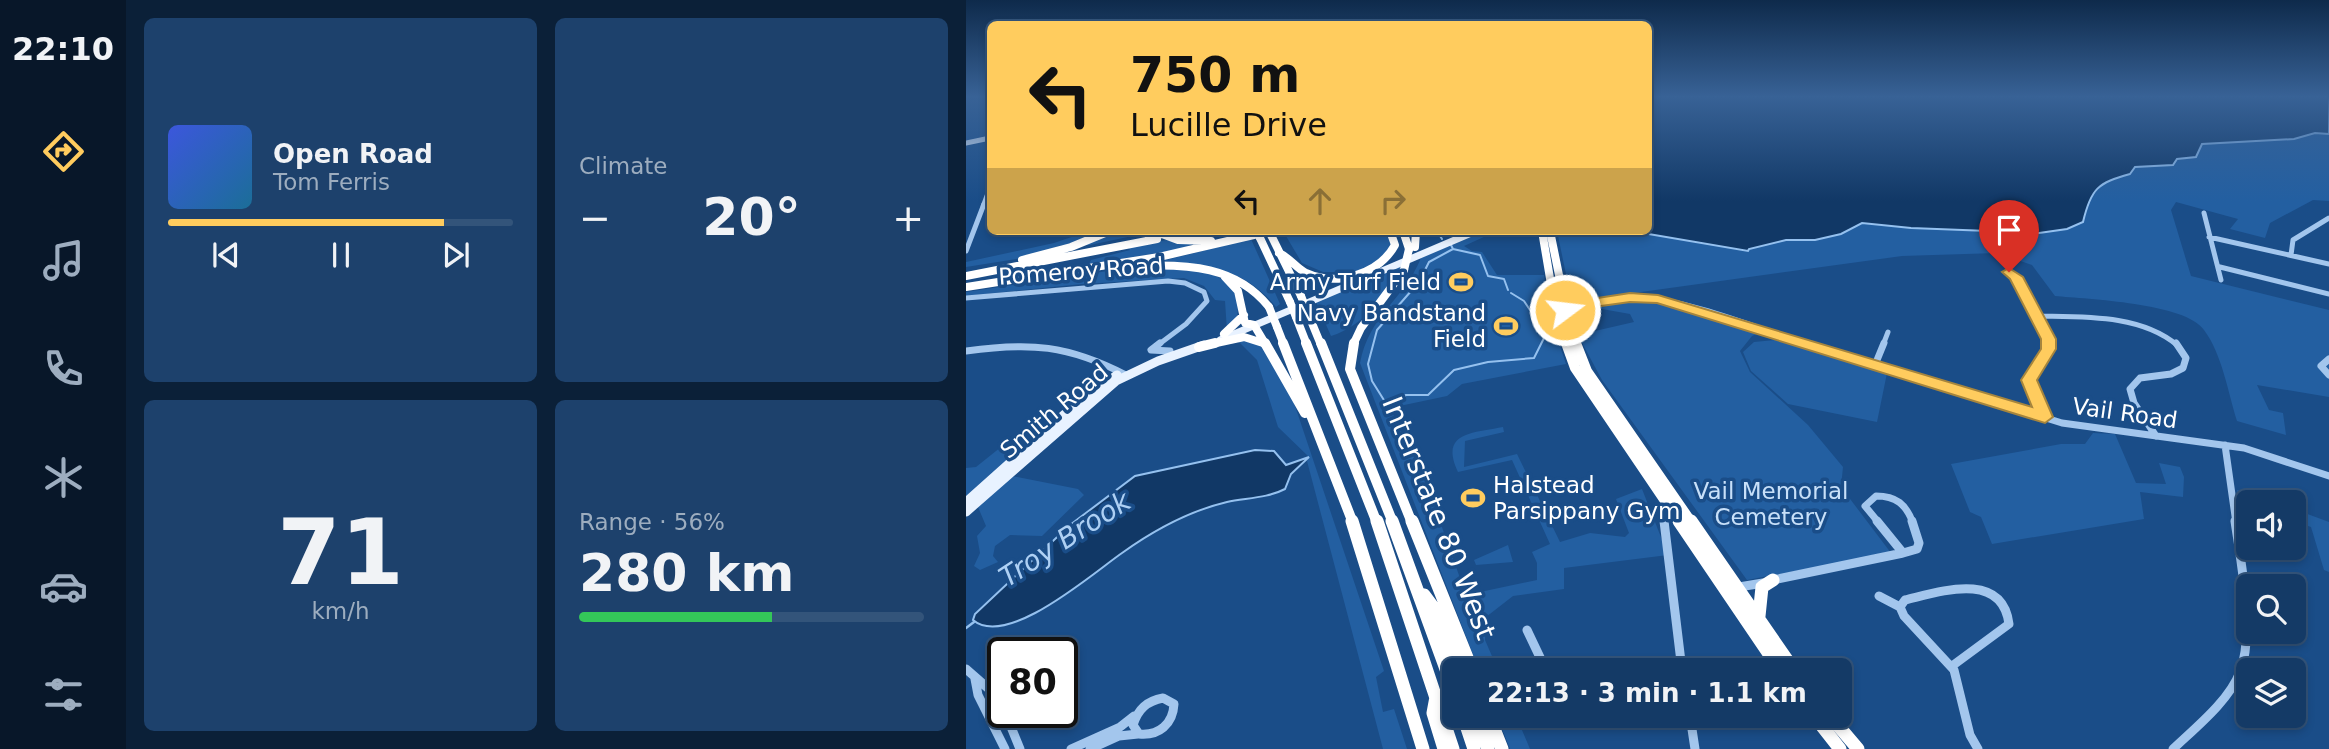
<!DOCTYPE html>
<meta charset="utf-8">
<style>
:root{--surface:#143a66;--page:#1d416c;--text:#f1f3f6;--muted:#9dadbf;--line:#33547a;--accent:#ffcc5e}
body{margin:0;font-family:"DejaVu Sans",sans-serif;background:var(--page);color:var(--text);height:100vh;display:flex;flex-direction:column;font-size:26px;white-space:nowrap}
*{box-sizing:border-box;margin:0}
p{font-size:23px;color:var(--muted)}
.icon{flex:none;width:38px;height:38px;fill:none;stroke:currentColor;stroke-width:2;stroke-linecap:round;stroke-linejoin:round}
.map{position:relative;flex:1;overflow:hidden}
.sheet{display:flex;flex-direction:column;gap:18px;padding:18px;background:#0b2038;width:840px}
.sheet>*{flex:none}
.top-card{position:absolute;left:21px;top:21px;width:665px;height:214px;border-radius:10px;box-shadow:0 4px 10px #0003,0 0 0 2px var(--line);background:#ffcc5e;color:#111;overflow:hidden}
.tools{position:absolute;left:1270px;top:490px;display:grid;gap:14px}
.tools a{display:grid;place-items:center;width:70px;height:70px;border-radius:10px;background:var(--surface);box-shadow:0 4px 10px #0003,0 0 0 2px var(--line);font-size:35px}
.speed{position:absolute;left:21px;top:637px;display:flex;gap:14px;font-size:35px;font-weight:700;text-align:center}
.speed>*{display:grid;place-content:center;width:91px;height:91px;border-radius:50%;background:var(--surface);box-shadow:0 4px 10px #0003,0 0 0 2px var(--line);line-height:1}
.speed .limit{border:4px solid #111;border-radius:10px;background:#fff;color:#111}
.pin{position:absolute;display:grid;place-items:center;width:60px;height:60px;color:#fff;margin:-72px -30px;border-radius:50% 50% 50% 0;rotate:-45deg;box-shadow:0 0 7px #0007}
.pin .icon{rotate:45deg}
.me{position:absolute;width:77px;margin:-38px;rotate:75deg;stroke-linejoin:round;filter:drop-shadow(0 0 5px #0008)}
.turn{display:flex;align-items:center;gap:24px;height:147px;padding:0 28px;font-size:32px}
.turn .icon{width:91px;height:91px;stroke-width:2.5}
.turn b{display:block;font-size:49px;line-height:60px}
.lanes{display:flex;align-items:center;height:66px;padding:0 28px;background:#0003;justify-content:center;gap:35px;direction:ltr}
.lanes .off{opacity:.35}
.big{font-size:52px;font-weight:700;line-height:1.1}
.sheet .card{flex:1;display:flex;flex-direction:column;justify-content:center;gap:10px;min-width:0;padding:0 24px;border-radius:10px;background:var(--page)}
.sheet .dial{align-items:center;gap:0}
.dial b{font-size:91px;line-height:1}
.song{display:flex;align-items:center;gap:21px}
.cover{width:84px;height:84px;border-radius:10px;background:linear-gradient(135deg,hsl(230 70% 55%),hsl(200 70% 35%))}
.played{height:7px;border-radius:4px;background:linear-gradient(90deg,var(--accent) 80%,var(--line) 80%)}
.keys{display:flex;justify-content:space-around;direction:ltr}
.heat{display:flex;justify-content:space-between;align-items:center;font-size:38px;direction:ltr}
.charge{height:10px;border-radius:5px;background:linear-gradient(90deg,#34c759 56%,var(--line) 0)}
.sheet .tiles{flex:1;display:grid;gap:18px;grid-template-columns:repeat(2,1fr)}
.trip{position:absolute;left:476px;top:658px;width:410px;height:70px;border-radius:10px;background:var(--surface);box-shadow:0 4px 10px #0003,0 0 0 2px var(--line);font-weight:700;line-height:70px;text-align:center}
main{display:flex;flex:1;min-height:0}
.menu{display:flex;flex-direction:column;width:126px;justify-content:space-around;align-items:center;background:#081729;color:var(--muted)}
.menu .icon{width:49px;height:49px}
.menu .current{color:var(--accent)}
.menu b{font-size:32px;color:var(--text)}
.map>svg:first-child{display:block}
.green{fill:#235fa1}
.water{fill:#113866;stroke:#95c1ef;stroke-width:2}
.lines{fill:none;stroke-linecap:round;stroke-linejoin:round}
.stream-far1{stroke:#95c1ef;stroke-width:2}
.stream{stroke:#95c1ef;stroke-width:2.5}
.minor-far3{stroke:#a3c6ed;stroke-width:4.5}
.minor-far2{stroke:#a3c6ed;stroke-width:5}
.minor-far1{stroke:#a3c6ed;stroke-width:7}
.minor{stroke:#a3c6ed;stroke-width:9}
.major-far2{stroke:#e8f2ff;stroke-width:5}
.major-far1{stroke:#e8f2ff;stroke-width:7}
.major{stroke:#e8f2ff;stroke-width:9}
.highway-far2{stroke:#fff;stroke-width:8}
.highway-far1{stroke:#fff;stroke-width:10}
.highway{stroke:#fff;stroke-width:13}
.highway-bridge{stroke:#fff;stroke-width:8}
.route{fill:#ffcc5e;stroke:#a6853d;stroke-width:2}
.labels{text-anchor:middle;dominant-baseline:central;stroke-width:7;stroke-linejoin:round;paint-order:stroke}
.street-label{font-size:23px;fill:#fff;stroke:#1a4d88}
.poi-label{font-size:23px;fill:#fff;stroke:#1a4d88;text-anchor:end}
.park-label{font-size:23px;fill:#c8e0f9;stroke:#1a4d88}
.near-street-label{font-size:28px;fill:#fff;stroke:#1a4d88}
.near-water-label{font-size:28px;font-style:italic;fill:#aed0f4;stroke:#1a4d88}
</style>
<main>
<nav class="menu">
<b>22:10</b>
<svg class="icon current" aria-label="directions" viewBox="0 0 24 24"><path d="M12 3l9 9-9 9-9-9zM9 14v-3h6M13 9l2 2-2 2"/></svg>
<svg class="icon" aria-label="music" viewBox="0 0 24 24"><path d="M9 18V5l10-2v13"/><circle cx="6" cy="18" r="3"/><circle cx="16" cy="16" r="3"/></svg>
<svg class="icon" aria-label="phone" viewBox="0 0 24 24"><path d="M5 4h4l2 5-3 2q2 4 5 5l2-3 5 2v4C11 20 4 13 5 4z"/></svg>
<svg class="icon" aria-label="climate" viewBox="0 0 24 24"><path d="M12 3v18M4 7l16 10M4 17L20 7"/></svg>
<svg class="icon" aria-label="car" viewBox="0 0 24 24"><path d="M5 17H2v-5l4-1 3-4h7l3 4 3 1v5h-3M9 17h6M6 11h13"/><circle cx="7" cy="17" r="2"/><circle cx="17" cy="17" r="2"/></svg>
<svg class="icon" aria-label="filters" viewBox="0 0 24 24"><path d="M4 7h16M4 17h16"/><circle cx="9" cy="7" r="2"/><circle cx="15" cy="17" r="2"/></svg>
</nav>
<section class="sheet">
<div class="tiles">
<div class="card">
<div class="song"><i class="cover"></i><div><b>Open Road</b><p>Tom Ferris</p></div></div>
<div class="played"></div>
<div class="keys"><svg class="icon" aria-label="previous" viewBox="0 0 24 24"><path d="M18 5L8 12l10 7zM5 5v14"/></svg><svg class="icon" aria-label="pause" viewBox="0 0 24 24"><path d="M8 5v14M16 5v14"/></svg><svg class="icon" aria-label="next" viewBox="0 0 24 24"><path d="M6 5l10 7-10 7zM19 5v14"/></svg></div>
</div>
<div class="card"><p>Climate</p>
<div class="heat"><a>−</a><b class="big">20°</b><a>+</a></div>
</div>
<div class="card dial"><b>71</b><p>km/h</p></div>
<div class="card"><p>Range · 56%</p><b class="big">280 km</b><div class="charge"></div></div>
</div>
</section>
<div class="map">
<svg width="1363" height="749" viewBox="0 0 1363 749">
<rect width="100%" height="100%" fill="#1a4d88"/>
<path class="green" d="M1349,133l14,1v67l-16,-1 -43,23 -5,15 -35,-9 8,-10 -62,-17 -5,8 20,66 138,34v87l-72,-12 12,25 14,3 3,22 -49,-14c-9,-29 -15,-67 -33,-91 -18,-27 -117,-31 -149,-34l-23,-31 -35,-12 -95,3 -326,45 -5,-3 -14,-67h74l117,20v-2l38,-9h29l26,-6 21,-11 49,5 172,-6c8,-34 15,-39 47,-48l5,-7c26,1 36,-7 61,-10l5,-13 93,-5z
M123,231h67l-66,14h-28l-39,13 -57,9v-5l88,-19z
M317,231h105l5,14 -22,22 -17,5h-31l-21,-9z
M519,231h12l-33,15 8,5 10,1 15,23h47l6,41 16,48 -104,20 -15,12 -57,12 36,74 40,113 71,-15v-17l-5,-11 18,-8 -38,-84 -54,12c-19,-40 15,-39 45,-45l1,5 -39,9 -1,26 53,-13 43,88 30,-9 35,4 4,-4 -13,-34 26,-10 26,66 -104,13v21l-51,7 -27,21 -1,23 13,30h-19l-119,-307c9,-48 43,-62 61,-105z
M285,239l29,65 -4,3c-29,-37 -69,-43 -114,-46z
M200,240l28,3 -12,6 -93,15 2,-4 39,-10 -2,-3z
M436,265c-16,30 -38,61 -71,71l-15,-34z
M176,266c27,1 85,-2 95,33 2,7 0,16 0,23l-10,9 -2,-30 -10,-1 -11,-14 -20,-8 -102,6 -116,12v-4z
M645,301h47l101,32 -7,3 -12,15 10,21 58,53 35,42 -2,20 50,66 -144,27 -145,-200 -22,-41 2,-5 52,-12 -4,-8 -28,-5 -4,-4z
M270,339l25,5 29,47 94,280 -8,6 7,35 11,-3 13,40h-24l-76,-288 2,-4 -31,-30 -21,-67z
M809,340l112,33 -10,49 -89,-18 -37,-33 -8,-19 11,-10z
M1127,433l22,1 21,49 30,1 -7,-21 21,4 4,10 -1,20 -43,-5 4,27 -152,25 -11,-27 -11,-5 -19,-48 110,-20h24z
M45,439l16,4 -61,56v-31l10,-1z
M46,476l66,13 6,6 -42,41 -32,-1 -15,11 -2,10 5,6 -18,8 -6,-4 6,-13 -3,-17 9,-10 -8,-19z
M1271,490l37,12h-25v37l-4,-1z
M1328,509l35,13v50l-5,-2 -13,-43 -17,-6z
M542,545l5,17 -37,3 -2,-5z
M531,716h19l14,33h-20z"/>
<path class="water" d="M683,96h680v38l-14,-1 -21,6 -92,5 -6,13 -19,2 -4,6 -38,2 -5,7c-32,9 -39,14 -47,48l-16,7 -28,4 -128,-5 -49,-5 -21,11 -26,6h-29l-37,9 -1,2 -117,-20h17z
M289,450l19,1 12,14 23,-8 -18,17 -6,15c-17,9 -39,9 -58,13 -38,9 -73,28 -105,51 -29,20 -115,96 -149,67l2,-6 95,-89 65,-49z"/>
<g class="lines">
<path class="stream-far1" d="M471,231l5,8
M485,245l2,4 27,6 8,21 16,3 4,11
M487,249l-24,13 -10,20 -42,48 -9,34 4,17 15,24 19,-10h22l26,-25 34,-8 46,-4 12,-24 -22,-33 -13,-8"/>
<path class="stream" d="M0,628l8,-6"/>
<path class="minor-far3" d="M17,206l7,-19"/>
<path class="minor-far2" d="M1238,213l17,67
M1243,237l120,27
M0,251l18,-47
M1325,255l2,-15 36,-22
M1254,267l109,27
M1043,272l7,5 33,62v6
M597,294c19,19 53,1 77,3 58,5 116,31 171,48
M0,298l202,-17 17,2 19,9 3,9 -21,23 -28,21
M1071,316c46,1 103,-2 140,29
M917,345l5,-13"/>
<path class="minor-far1" d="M194,343l-9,7 19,1
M840,343l256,80 182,25 85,28
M0,351c64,-9 102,-6 160,24
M1363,359l-8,7 8,9
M909,365l9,-22
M1079,417l-16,-37 20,-31v-6
M1190,436l-22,-33 -4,-14 10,-11 31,-4 12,-6 3,-10 -10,-15
M1259,445l11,78
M698,523l3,-20
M913,523l-14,-17 11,-10c20,0 30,8 37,27"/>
<path class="minor" d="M698,521l18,149
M911,521l26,32
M937,553l14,-4 2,-6 -7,-22
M807,580l130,-27
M773,587l24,-4
M913,596l21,11
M561,630l19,40
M986,666l57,-42c-7,-54 -70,-32 -104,-24l-5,7 4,9 50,54 16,65 8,14
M0,669l24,21 13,18
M9,679l3,16 27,54
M197,698l11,6c-1,20 -15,32 -35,30l-6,-9c5,-16 14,-24 30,-27z
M39,712l15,37
M724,716l5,33
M105,749l49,-22 14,-11
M124,749l29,-13 19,-2
M1207,749c22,-21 56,-48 67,-77 15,-39 1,-109 -5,-151"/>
<path class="major-far2" d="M0,143l24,-5"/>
<path class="major-far1" d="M254,340l256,-109"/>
<path class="major" d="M0,502l102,-91 49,-36
M0,512l150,-131 42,-20 46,-16"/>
<path class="highway-far2" d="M188,231l24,9 33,1
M437,231l6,18
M576,231l14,83 11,31
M584,231l20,98 7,16
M210,235l18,-4
M305,235l30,61
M294,238l30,64
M449,247l1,-16
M313,253c11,5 17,15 27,20 31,14 73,1 89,-28l-5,-14
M56,260l49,-13 39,-16
M173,266c49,-2 97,0 130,41
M0,276l191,-37
M259,277l13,14 7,32 9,2 12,20
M0,287l193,-30 112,-26
M341,311l14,34
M330,317l11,28
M605,322l1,-10 7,-6
M311,327l7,18
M258,334l20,-19
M241,345l37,-8 22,7
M387,345l8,-17 43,-58"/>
<path class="highway-far1" d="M299,343l40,70
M317,343l70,180
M340,343l71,180
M355,343l72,180
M388,343l-4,26 62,154
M600,343l9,25 105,155
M610,343l11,28 105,152
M233,347l16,-4"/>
<path class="highway" d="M386,521l71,228
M411,521l76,228
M426,521l62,170
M446,521l60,149
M713,521l101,149
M725,521l103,149
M458,595l9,12 25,63
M793,616l3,-29 11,-7
M470,697l-3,16 11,36
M497,716l11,33
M509,716l13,33
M523,716l13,33
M848,716l26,33
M864,716l28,33"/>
<path class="highway-bridge" d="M291,231l3,7
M303,231l2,4
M183,237l21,-5
M438,270l5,-21
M335,296l6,15
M324,302l6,15
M303,307l8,20"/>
</g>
<linearGradient id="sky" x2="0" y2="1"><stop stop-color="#0e2a4b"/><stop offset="0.48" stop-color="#386296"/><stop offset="1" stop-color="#386296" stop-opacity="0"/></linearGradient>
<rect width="1363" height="201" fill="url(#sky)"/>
<path class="route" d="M1043,268l14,9 33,62v10l-19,31 16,37 -8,6 -388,-120 -27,-1 -58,8 -7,4 -5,-1 -2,-6 7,-4 65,-10 28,2 374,112 -11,-27 20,-31v-10l-31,-60 -8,-7z"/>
<defs>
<g id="stadium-bare" transform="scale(1.89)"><path d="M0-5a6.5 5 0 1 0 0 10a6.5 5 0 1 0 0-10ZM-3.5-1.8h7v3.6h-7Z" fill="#ffcc5e" stroke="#1a4d88" stroke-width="2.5" paint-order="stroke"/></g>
</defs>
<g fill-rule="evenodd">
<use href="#stadium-bare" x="495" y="282"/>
<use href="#stadium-bare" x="540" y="326"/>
<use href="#stadium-bare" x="507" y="498"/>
</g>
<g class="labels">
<g class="street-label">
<text transform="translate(115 271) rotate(-4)">Pomeroy Road</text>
<text transform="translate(88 411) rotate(-40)">Smith Road</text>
<text transform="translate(1159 413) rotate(8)">Vail Road</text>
</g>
<g class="poi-label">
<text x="475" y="282">Army Turf Field</text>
<text x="520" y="313">Navy Bandstand<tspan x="520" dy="26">Field</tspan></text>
<text x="527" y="485" text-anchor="start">Halstead<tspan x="527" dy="26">Parsippany Gym</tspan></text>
</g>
<g class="park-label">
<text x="805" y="491">Vail Memorial<tspan x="805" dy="26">Cemetery</tspan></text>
</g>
<g class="near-street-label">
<text transform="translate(473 518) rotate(68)">Interstate 80 West</text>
</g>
<g class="near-water-label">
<text transform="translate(99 539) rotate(-33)">Troy Brook</text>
</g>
</g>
</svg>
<div class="tools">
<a><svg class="icon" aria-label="sound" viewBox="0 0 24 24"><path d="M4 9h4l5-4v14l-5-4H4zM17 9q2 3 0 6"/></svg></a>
<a><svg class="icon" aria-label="search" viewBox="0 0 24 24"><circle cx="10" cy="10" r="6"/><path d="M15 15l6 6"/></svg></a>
<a><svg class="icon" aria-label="layers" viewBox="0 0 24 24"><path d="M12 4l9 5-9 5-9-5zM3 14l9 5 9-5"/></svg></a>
</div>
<div class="speed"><div class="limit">80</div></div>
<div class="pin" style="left:1043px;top:272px;background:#d93025"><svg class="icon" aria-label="arrive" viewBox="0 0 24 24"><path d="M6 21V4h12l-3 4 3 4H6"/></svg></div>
<svg class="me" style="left:599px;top:310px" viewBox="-20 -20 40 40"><circle r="17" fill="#ffcc5e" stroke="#fff" stroke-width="3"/><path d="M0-11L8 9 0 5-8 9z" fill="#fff"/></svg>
<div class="trip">22:13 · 3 min · 1.1 km</div>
<div class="top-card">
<div class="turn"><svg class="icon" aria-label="left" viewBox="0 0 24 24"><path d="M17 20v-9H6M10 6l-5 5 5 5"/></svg><div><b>750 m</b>Lucille Drive</div></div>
<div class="lanes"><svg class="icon" aria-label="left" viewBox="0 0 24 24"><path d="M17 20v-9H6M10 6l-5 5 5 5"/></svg><svg class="icon off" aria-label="ahead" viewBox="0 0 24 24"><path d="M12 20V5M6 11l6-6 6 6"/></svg><svg class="icon off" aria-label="right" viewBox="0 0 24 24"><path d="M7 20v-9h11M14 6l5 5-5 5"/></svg></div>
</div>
</div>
</main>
